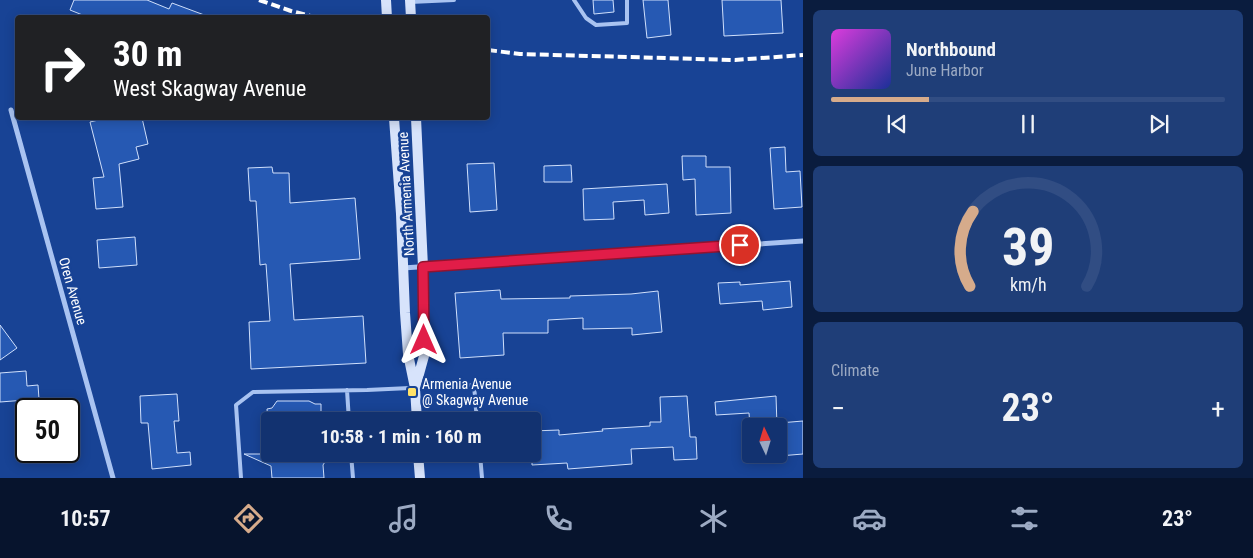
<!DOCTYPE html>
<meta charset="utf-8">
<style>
:root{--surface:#123270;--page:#1f3e78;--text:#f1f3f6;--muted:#9caac3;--line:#314d83;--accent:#d6ab8b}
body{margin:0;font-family:"Roboto Condensed",sans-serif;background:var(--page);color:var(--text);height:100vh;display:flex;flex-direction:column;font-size:19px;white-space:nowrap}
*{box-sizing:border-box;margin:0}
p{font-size:16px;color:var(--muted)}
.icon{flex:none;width:28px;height:28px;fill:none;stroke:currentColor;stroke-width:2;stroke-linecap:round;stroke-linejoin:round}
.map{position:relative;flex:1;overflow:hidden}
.details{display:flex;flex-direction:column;gap:10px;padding:10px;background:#0a1c3e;width:450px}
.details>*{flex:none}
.top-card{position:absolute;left:15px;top:15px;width:475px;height:105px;border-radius:5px;box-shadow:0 2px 12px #0003,0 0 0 1px var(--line);background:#202124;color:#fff;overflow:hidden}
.needle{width:32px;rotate:356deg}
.buttons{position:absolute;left:742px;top:418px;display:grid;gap:10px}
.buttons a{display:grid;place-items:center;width:45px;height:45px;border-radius:5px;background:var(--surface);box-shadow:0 2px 12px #0003,0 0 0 1px var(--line);font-size:25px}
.speed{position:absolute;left:15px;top:398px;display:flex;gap:10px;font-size:25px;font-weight:700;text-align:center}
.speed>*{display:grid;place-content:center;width:65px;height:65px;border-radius:50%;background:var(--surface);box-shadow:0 2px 12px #0003,0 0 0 1px var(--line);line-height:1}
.speed .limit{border:2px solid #111;border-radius:8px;background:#fff;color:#111}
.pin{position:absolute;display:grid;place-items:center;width:42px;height:42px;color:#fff;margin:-21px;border:2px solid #fff;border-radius:50%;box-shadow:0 1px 5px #0007}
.me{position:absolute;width:55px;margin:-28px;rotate:0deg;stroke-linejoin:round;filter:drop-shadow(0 0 4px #0008)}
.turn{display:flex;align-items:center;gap:18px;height:105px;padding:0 15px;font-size:22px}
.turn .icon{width:65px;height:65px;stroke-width:2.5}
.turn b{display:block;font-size:35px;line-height:42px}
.big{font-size:38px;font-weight:700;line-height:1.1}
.details .widget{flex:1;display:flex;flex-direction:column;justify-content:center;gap:8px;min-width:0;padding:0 18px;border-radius:8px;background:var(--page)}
.details .dial{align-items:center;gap:0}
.dial svg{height:130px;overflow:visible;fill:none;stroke:var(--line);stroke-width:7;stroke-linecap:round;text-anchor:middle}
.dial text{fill:var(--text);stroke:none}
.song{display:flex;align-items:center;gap:15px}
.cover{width:60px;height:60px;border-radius:8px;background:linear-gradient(135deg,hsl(300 70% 55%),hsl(230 70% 35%))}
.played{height:5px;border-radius:2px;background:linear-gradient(90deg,var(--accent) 25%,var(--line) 25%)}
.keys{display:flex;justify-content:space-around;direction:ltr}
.heat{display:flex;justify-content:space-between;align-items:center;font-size:28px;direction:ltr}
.trip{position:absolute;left:261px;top:412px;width:280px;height:50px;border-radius:5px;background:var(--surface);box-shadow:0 2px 12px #0003,0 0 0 1px var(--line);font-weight:700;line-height:50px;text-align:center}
.tab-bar{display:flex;height:80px;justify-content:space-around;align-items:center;background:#07142d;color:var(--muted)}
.tab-bar .icon{width:35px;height:35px}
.tab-bar .current{color:var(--accent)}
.tab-bar b{font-size:22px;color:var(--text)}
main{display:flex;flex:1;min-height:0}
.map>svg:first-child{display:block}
.building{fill:#2659b3;stroke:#d0e0fc}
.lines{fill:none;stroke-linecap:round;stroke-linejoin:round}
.service{stroke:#a9c3f1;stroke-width:4}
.minor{stroke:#a9c3f1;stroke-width:5}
.secondary{stroke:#d7e3fb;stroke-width:10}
.rail{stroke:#fff;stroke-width:4;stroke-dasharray:9 4;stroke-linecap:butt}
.route-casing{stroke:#92132f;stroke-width:12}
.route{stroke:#e11d48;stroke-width:9}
.poi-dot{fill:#ffe168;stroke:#184395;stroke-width:2}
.labels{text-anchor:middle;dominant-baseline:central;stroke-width:5;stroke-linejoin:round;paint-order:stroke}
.street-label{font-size:14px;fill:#fff;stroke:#184395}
.poi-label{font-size:14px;fill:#fff;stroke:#184395;text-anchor:start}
</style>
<main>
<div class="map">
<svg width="803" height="478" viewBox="0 0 803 478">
<rect width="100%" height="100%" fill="#184395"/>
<path class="building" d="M74,0h73l22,9 3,-6 35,13 -1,2h-116l-20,-8z
M593,0h20l1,12 -20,2z
M643,0h25l3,35 -24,3z
M722,0h59l2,33 -59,3z
M107,118h35l6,26 -12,3 3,12 -20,5 4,43 -27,2 -3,-31 11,-1 -14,-55z
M785,147l1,25 14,-1 2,36 -28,2 -4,-61z
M682,156h24v11h24l1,46 -35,2 -1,-36 -12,1z
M494,163l3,47 -27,2 -3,-48z
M571,165l1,17h-28v-16z
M272,167l1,6h16l1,30 65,-5 5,61 -70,5 4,56 69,-4 3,47 -115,6 -2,-47 21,-1 -4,-57 -6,1 -4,-64h-6l-2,-33z
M667,184l2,29 -24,2 -1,-15 -31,2 1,17 -30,1 -1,-31z
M135,237l2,28 -38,3 -2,-28z
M790,281l2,26 -29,3 -1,-9 -42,3 -2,-21 22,-1v3z
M500,290l1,9 69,-1v-2l61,-2 27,-3 4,41 -30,3v-7l-49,1v-11l-35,2v13h-45l1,22 -44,3 -5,-65z
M0,325l17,23 -17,12z
M26,371l1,15 11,-1 1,14 -39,3v-29z
M177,394l2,27h-5l3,32 13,-1 1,13 -39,4 -4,-46h-7l-1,-27z
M687,396l3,41h6l1,22 -23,1 -1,-13 -42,2 1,15 -64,5 -1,-6 -35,2v-34l27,-1v5l44,-4 -1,-2 48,-3v-4h11l-1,-25z
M776,396l1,30h-27l-1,-13 -33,2 -1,-13z
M277,401h32l6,3h6v17h-53l-1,-12 5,-1z
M803,421v33l-24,2v-33z
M244,454h86l-7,11 1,13h-52l-1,-12z"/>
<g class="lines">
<path class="service" d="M574,0l12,18 10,7 31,-2v-23
M410,2l44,-2
M347,390l2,31
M351,454l2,24
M480,454l2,24
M241,478l-5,-73 17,-13 114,-2 107,-5 3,36"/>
<path class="minor" d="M11,110l102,368
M403,268l400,-27"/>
<path class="secondary" d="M386,0l1,18
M410,0l1,18
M394,118l7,96 4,99 3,41 7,34 2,33
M416,385l8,-29 -1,-89 -7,-149
M418,454l2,24"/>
<path class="rail" d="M259,0l32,11 27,7
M488,50l32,4 215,6 68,-5"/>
</g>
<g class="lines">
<g class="route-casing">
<path id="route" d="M424,340l-1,-73 317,-22"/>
</g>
<use href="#route" class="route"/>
</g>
<rect class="poi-dot" x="407" y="387" width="10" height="10" rx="2.5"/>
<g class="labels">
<g class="street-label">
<text transform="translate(406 194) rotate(-93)">North Armenia Avenue</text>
<text transform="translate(73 291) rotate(74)">Oren Avenue</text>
</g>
<g class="poi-label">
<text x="422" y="384">Armenia Avenue<tspan x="422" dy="16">@ Skagway Avenue</tspan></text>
</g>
</g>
</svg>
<div class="buttons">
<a><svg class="needle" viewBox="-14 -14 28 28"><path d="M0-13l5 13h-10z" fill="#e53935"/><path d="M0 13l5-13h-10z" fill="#9caac3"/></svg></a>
</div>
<div class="speed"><div class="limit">50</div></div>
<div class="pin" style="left:740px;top:245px;background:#d93025"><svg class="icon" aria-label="arrive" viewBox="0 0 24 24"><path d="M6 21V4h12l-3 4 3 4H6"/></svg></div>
<svg class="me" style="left:424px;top:340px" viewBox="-20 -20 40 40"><path d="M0-17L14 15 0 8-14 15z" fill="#e11d48" stroke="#fff" stroke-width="4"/></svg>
<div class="trip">10:58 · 1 min · 160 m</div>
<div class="top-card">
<div class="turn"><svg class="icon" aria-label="right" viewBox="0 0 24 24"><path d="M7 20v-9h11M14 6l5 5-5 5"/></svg><div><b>30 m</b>West Skagway Avenue</div></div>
</div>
</div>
<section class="details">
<div class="widget">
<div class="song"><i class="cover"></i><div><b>Northbound</b><p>June Harbor</p></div></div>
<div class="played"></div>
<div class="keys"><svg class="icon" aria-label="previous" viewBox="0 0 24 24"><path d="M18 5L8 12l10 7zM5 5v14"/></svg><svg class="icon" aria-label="pause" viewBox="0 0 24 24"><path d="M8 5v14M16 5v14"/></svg><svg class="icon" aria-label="next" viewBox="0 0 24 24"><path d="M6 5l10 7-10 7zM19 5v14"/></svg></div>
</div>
<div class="widget dial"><svg viewBox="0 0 100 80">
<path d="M14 69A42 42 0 1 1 86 69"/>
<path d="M14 69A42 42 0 0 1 16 23" stroke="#d6ab8b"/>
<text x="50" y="56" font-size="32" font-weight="700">39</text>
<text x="50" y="72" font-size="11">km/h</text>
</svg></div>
<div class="widget"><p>Climate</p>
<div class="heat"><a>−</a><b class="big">23°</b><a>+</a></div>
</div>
</section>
</main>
<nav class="tab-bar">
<b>10:57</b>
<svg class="icon current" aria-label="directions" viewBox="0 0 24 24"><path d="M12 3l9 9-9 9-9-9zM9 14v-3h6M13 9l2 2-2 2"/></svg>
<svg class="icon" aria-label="music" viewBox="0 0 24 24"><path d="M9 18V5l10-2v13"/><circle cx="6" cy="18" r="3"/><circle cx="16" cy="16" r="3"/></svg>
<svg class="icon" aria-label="phone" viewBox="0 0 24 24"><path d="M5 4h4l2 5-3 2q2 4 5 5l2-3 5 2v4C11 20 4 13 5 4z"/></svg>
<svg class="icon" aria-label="climate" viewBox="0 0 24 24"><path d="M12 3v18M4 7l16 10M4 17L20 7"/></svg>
<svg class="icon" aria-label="car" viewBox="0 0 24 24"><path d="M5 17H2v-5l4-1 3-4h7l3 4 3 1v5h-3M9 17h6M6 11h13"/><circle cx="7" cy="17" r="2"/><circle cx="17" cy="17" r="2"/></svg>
<svg class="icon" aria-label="filters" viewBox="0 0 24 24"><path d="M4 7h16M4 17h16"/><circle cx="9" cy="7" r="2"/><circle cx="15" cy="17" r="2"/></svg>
<b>23°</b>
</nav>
